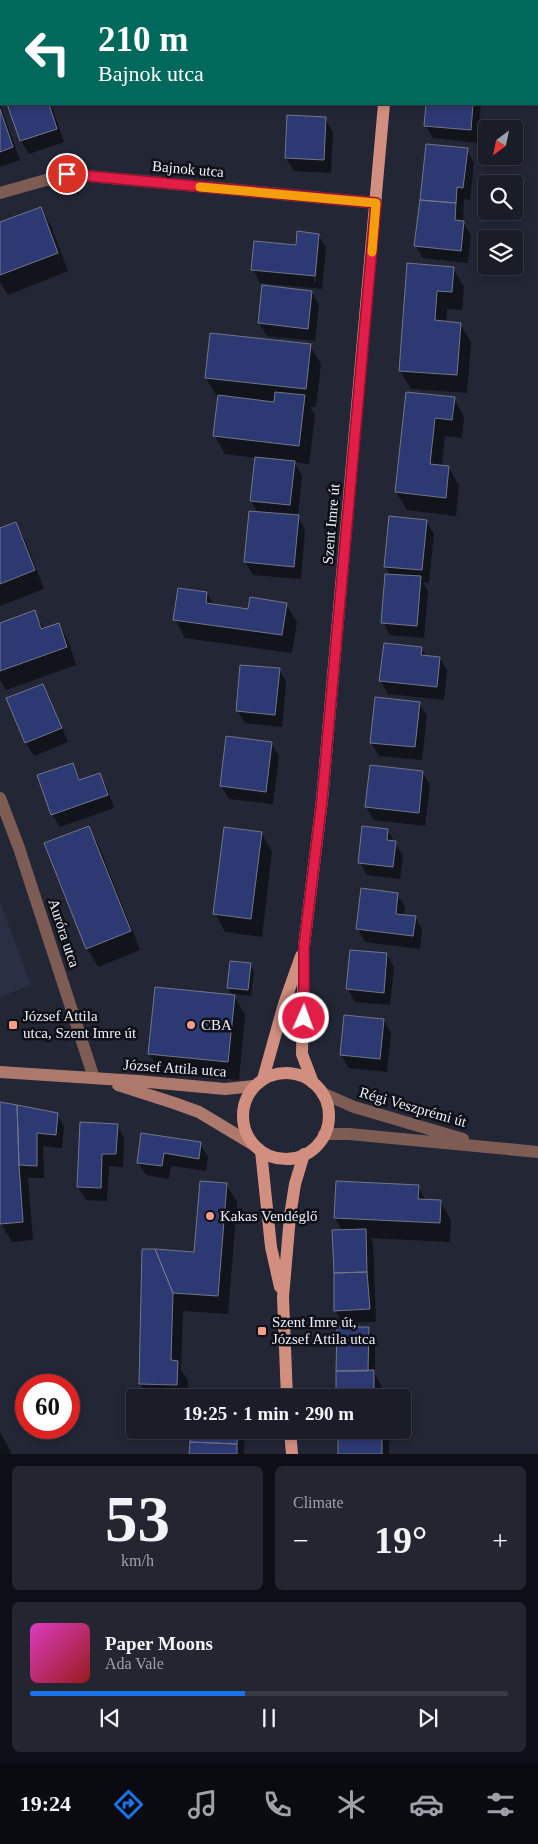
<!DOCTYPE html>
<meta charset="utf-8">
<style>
:root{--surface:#1a1c28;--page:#232530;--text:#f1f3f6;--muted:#9fa1a8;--line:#383a45;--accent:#1a73e8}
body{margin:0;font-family:"Times New Roman",serif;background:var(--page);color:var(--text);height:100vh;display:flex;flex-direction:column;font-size:19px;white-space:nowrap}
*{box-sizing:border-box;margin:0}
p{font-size:16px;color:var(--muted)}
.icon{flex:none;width:28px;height:28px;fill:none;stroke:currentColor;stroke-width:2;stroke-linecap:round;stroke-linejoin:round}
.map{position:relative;height:1454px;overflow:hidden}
.drawer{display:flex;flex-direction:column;gap:12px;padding:12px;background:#0e0f16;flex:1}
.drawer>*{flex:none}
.banner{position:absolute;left:0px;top:0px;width:539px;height:105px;box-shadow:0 2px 8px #0003,0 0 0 1px var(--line);background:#00695c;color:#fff;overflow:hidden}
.needle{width:32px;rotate:213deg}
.tools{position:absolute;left:478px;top:120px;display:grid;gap:10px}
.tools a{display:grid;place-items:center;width:45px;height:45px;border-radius:5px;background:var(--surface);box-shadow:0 2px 8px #0003,0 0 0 1px var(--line);font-size:25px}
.speed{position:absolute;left:15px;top:1374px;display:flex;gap:10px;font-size:25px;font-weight:700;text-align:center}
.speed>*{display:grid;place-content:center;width:65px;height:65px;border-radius:50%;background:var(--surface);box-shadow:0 2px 8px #0003,0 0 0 1px var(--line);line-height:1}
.speed .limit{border:8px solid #d22;background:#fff;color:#111}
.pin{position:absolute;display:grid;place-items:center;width:42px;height:42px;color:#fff;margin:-21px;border:2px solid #fff;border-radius:50%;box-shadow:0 1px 5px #0007}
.me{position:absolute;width:55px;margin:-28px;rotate:2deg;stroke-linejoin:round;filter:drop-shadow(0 0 4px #0008)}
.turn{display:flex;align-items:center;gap:18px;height:105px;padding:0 15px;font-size:22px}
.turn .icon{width:65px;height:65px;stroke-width:2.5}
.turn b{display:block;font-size:35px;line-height:42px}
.big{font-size:38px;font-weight:700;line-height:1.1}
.drawer .tile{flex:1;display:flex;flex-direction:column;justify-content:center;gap:8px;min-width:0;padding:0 18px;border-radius:8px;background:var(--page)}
.drawer .dial{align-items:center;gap:0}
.dial b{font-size:65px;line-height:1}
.song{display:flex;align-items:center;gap:15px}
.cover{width:60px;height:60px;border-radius:8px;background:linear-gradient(135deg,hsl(310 70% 55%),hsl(0 70% 35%))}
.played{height:5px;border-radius:2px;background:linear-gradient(90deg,var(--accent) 45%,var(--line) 45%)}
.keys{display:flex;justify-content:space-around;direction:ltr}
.heat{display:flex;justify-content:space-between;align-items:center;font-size:28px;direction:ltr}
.drawer .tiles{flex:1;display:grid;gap:12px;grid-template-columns:1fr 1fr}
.tile:last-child{grid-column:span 2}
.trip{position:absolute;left:126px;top:1389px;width:285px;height:50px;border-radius:5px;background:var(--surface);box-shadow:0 2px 8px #0003,0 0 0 1px var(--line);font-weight:700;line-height:50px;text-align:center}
.tab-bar{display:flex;height:80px;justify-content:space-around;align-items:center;background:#0a0b10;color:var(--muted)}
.tab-bar .icon{width:35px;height:35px}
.tab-bar .on{color:var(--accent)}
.tab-bar b{font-size:22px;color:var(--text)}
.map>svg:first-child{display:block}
.built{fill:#2a2f44}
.shadow{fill:#0007;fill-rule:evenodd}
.building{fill:#2d3973;stroke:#717688}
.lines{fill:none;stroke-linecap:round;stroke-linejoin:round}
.street{stroke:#7d5c54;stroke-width:12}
.secondary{stroke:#ad796d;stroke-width:12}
.primary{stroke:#d28f80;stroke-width:12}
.route-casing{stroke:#92132f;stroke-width:12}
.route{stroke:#e11d48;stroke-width:9}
.slow{stroke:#f59e0b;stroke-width:9}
.poi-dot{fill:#f49d8b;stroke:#0e1016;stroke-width:2}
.labels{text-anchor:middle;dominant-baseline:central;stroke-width:5;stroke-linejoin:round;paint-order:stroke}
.street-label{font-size:15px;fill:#ecf0fa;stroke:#0e1016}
.poi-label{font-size:15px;fill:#ecf0fa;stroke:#0e1016;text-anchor:start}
</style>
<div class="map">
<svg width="538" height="1454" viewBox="0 0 538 1454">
<rect width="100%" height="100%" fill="#222635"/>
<path class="built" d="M0,902l31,83 -31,12z"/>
<path class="shadow" d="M283,0h62l-62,1z
M434,0h55l-56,1z
M0,104l20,56 -20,7z
M9,104h42l13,38 -35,12 -8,-13z
M313,104h22v2z
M427,104h54l-4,39 -44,-5 -8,-13z
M325,118l8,14 -2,41 -37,-2 -8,-13z
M467,150l7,13 -4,37 -6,-1 -1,23 8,13 -3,28 -45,-5 -8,-13z
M40,208l11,18 17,45 -60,24 -8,-13v-59z
M318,235l8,13 -4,41 -62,-6 -7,-13zM317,245h2l-3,37h-2z
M409,265l44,3 11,19 -2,23 -15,-1 -1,14 14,1 11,18 -4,51 -56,-4 -11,-18z
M312,292l7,13 -4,36 -48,-5 -8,-13z
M211,335l99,11 11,18 -5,43h-6l5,8 -6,49 -15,-2 8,14 -4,40 7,14 -4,49 -48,-4 -8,-13 13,-49 -7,-12 5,-43 -31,-4 -10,-18 4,-39h-2l-11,-19z
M407,393l47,5 10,19 -2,21 -17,-2 -3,30 6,1 11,18 -3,31 -49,-6 -11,-18z
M426,521l8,13 -5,49 -6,-1 5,9 -4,47 -34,-3 -7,-13 7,-47 -5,-9z
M15,523l11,19 18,47 -44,17v-77z
M207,593l7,13 35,5 37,-7 11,18 -5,31 -107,-15 -10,-19z
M34,612l10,17 15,-5 10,19 7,22 -70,25 -6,-10v-55z
M421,648l5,9 14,1 7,13 -3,29 -56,-6 -7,-13z
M279,669l7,13 -4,45 -37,-4 -8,-13z
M42,685l8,13 18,44 -34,14 -8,-13 -18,-44z
M419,703l8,13 -5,44 -43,-4 -8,-13z
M271,743l8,13 -6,48 -44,-5 -8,-13z
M73,764l8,17 19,-6 7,13 7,20 -54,19 -8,-13z
M422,772l8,13 -5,41 -51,-6 -8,-13z
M88,827l11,19 41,104 -42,17 -11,-19z
M387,830l16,26 -3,23 -33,-4 -7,-13z
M262,834l10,18 -10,85 -37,-5 -10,-19z
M397,894l8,13 -1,9 11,1 7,13 -2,19 -55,-7 -7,-13z
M387,954l7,14 -4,37 -35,-3 -7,-13z
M250,964l4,7 -3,25 -18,-2 12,21 -6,65 -79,-8 -11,-18 84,-58 -5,-8z
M384,1020l7,13 -4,39 -38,-4 -8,-13z
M0,1103l57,11 7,13 -2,21 -19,-2 1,32h-16l5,62 -21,2 -11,-18z
M117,1125l7,13 -1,29 -14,-1 -2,35 -21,-1 -8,-13z
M142,1134l58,10 8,13 -2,14 -35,-5 -2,13 -23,-4 -8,-13z
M226,1184l11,18 -9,112 -45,-3 -2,59 7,10 -1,18h-39l-8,-15 3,-133 52,4z
M418,1186l8,15h14l11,19 -1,22 -80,-4 3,5 3,79 -33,1 -8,-13 7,-79 -7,-13z
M368,1328l7,13v33l6,11v13h-43z
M191,1430h54l-1,24h-54z
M360,1430h25l4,6v18h-49l20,-21z
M0,1432l10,18 1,4h-11z"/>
<path class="building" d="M282,0h55l-55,1z
M432,0h45l-45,1z
M7,104h42l8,25 -37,12z
M426,104h47l-2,26 -47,-4z
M0,109l13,38 -13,5z
M287,115l39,2 -2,43 -39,-2z
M426,144l42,4 -5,40 -6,-1 -1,16 -36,-3z
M420,200l36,3 -1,17 9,1 -3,30 -47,-5z
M41,207l17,46 -58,22v-53z
M297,231l22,3 -4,42 -64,-6 3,-29 42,4z
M407,263l47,4 -2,25 -15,-1 -2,29 26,3 -4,52 -58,-4z
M262,285l50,6 -4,38 -50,-6z
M210,333l101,11 -5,45 -101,-11z
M275,392l30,3 -6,51 -86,-10 5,-41 56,7z
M406,392l49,5 -3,23 -17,-2 -5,46 19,2 -3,32 -51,-6z
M255,457l40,4 -5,44 -40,-4z
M249,511l50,4 -5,52 -50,-5z
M389,516l38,4 -5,50 -38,-3z
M16,522l19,48 -35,14v-56z
M385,574l36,2 -4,50 -36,-3z
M178,588l29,4 -1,11 42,6 2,-12 37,6 -5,32 -109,-15z
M35,610l6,19 18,-6 8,24 -67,24v-48z
M384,643l38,4 -1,8 19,2 -3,30 -58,-6z
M240,665l40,3 -5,47 -39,-4z
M43,684l19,44 -37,15 -19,-45z
M375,697l45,5 -5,45 -45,-4z
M226,736l46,6 -6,50 -46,-6z
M73,763l6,17 21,-7 8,22 -57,20 -14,-40z
M370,765l53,6 -4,42 -54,-6z
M89,826l42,105 -45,18 -42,-106z
M362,826l26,3 -1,11 9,1 -3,26 -35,-4z
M224,827l38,5 -11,87 -38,-5z
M361,888l37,5 -2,21 20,2 -3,20 -57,-7z
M350,950l37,3 -3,40 -38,-4z
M230,961l21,2 -3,27 -21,-2z
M155,987l80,8 -7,67 -80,-8z
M344,1015l40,4 -4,40 -40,-4z
M0,1102l17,3 2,60 4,57 -23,2z
M17,1105l41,8 -2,22 -19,-2v33l-18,-1z
M80,1122l38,2 -2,30h-14l-1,34 -24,-1z
M141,1133l60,9 -2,17 -35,-6 -2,13 -25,-3z
M200,1181l27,2 -9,113 -45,-3 -18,-44 39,3z
M336,1181l83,4 -1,14 23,1 -1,23 -106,-5z
M366,1229l1,43 -33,1 -2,-43z
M142,1249h13l18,44 -2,67 7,1 -1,24 -38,-1z
M367,1272l3,37 -36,2v-38z
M337,1327h32l-1,44h-32z
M374,1370v28h-38v-27z
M190,1430h48l-1,14 -47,-2z
M359,1430h23v24h-44v-22l21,-1z
M190,1442l47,2v10h-48z"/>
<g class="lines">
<path class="street" d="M0,193l67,-19 309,29
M0,798l19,50 75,230
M322,1093l32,14 109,32
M324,1134h25l189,18"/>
<path class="secondary" d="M0,1072l138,9 87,8 29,-3
M118,1085l56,18 25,9 55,33"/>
<path class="primary" d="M393,1v-1
M243 1116a43 43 0 1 1 86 0a43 43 0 1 1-86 0Z
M263,1079l21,-75 17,-48
M313,1083l-11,-29 2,-108 18,-146 62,-696
M261,1151l10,96 9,40
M287,1398l-4,-101 7,-81 5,-32 9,-30
M290,1430l2,24"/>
</g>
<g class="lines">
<g class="route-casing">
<path id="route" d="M67,174l309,29 -54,597 -18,146v72"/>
</g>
<use href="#route" class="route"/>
<path class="slow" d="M200,187l176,16 -4,49"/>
</g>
<g class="poi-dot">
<rect x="8" y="1020" width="10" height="10" rx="2.5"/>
<circle cx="191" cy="1025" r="5"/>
<circle cx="210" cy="1216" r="5"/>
<rect x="257" y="1326" width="10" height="10" rx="2.5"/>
</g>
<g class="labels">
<g class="street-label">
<text transform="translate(188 169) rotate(5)">Bajnok utca</text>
<text transform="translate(331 524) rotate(-85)">Szent Imre út</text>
<text transform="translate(64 933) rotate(72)">Auróra utca</text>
<text transform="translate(175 1068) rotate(4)">József Attila utca</text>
<text transform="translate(413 1107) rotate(16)">Régi Veszprémi út</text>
</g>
<g class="poi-label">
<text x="23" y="1016">József Attila<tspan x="23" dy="17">utca, Szent Imre út</tspan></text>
<text x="201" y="1025">CBA</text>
<text x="220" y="1216">Kakas Vendéglő</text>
<text x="272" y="1322">Szent Imre út,<tspan x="272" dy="17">József Attila utca</tspan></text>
</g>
</g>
</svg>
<div class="tools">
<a><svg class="needle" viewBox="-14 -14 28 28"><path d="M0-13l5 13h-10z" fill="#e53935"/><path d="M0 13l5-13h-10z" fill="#9fa1a8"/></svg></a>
<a><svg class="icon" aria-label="search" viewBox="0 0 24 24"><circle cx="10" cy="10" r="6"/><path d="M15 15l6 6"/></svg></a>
<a><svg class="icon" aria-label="layers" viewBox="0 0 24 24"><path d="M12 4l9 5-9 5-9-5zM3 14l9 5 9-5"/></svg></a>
</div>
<div class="speed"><div class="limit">60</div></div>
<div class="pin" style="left:67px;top:174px;background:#d93025"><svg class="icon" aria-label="arrive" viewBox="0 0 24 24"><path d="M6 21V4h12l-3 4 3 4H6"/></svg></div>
<svg class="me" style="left:304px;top:1018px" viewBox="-20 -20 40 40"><circle r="17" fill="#e11d48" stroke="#fff" stroke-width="3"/><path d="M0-11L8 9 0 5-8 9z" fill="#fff"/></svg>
<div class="trip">19:25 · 1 min · 290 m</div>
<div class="banner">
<div class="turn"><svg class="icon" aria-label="left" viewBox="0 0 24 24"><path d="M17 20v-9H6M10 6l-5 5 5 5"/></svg><div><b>210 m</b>Bajnok utca</div></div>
</div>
</div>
<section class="drawer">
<div class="tiles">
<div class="tile dial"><b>53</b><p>km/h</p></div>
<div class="tile"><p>Climate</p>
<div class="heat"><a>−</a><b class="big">19°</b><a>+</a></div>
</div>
<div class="tile">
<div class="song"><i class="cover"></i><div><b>Paper Moons</b><p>Ada Vale</p></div></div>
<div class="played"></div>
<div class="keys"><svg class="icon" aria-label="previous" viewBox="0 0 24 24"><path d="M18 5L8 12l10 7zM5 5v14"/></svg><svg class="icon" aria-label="pause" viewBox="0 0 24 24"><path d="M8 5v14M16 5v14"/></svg><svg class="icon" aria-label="next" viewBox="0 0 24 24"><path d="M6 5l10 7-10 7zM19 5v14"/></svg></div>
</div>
</div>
</section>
<nav class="tab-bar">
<b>19:24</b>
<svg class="icon on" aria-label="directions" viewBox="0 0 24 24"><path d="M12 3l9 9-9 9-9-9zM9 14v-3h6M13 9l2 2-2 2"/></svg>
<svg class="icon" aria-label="music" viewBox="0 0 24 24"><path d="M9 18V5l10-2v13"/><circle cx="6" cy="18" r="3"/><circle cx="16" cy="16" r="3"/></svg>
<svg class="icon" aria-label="phone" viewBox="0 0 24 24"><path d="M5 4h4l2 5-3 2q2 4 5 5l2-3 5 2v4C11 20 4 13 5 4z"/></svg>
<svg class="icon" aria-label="climate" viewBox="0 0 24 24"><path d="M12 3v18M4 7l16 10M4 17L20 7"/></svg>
<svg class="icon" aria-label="car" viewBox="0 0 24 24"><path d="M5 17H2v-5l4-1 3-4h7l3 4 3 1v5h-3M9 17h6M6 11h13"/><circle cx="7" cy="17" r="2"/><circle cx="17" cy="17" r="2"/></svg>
<svg class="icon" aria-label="filters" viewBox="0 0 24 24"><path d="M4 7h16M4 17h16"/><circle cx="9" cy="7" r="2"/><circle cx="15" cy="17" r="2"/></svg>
</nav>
